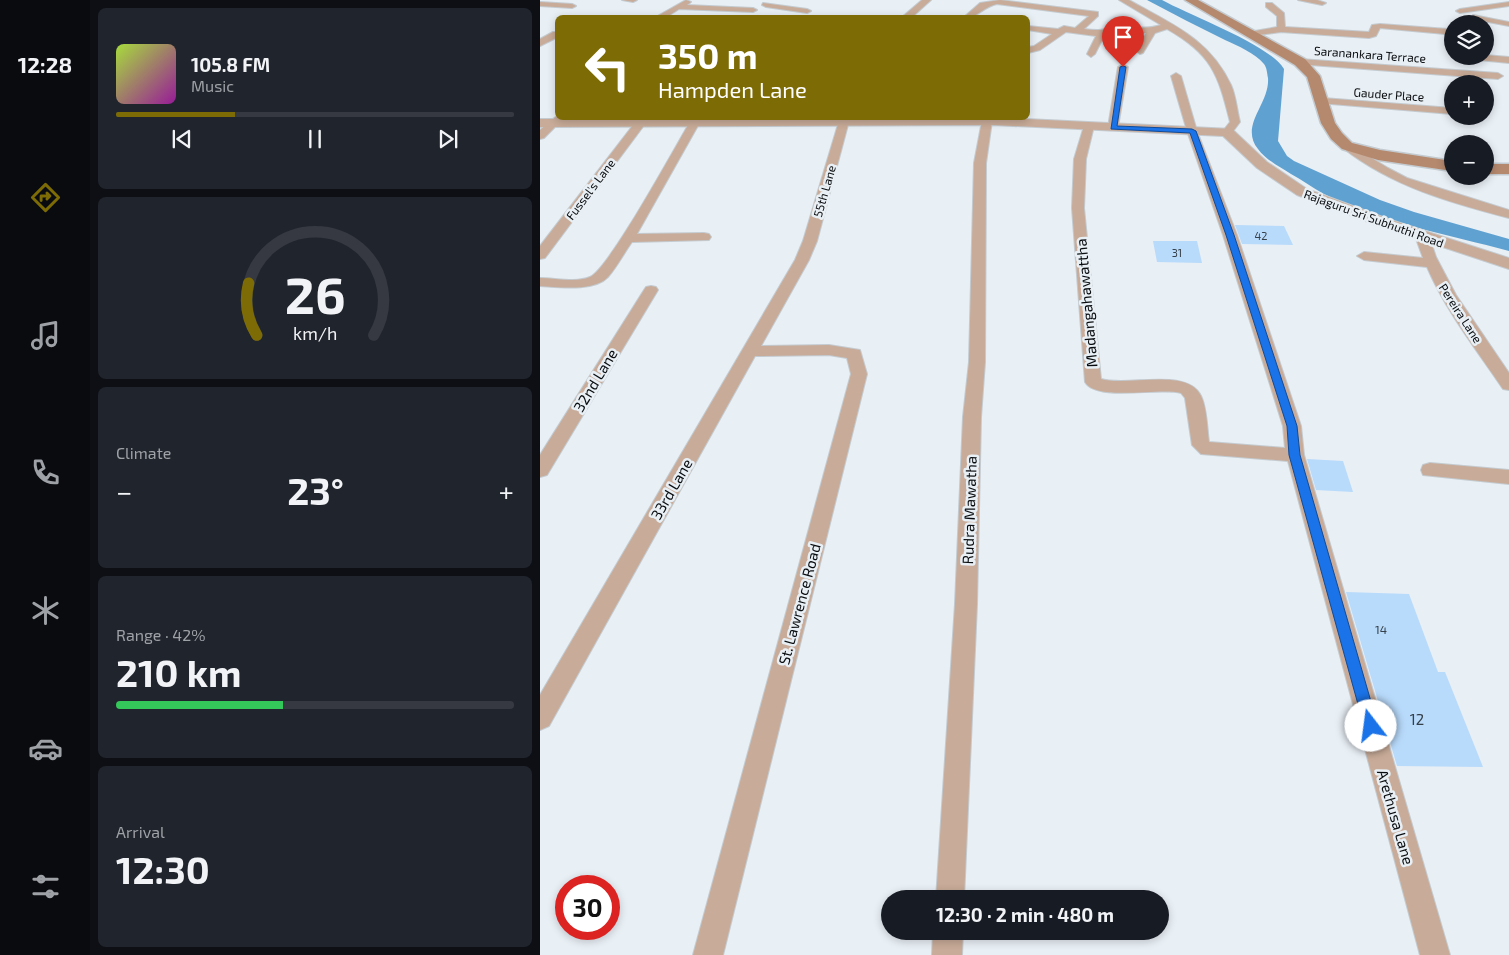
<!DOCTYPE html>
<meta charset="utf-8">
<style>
:root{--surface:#171b24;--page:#20242c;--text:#f1f3f6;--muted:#9ea1a6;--line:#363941;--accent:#7d6c06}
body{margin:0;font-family:"Exo 2",sans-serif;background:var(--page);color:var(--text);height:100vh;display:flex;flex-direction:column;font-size:19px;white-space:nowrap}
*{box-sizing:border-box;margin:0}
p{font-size:16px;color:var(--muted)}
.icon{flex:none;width:28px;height:28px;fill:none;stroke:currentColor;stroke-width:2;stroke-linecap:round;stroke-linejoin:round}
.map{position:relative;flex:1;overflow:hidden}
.drawer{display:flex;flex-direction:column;gap:8px;padding:8px;background:#0d0f14;width:450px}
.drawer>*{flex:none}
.top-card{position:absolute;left:15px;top:15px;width:475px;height:105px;border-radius:8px;box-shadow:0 2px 8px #0003;background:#7d6c06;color:#fff;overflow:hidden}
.tools{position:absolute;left:904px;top:15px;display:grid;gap:10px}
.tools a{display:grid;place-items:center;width:50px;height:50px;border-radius:50%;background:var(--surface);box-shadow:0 2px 8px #0003;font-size:25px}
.speed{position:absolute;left:15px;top:875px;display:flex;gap:10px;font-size:25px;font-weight:700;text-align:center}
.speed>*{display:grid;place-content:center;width:65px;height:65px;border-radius:50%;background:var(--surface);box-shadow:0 2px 8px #0003;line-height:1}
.speed .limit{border:8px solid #d22;background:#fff;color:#111}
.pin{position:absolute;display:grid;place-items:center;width:42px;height:42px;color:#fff;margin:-51px -21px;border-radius:50% 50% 50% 0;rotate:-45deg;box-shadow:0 0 5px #0007}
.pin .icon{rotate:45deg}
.me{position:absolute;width:55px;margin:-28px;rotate:345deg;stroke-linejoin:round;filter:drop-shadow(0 0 4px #0008)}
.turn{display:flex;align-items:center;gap:18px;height:105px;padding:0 20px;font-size:22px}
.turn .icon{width:65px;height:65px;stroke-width:2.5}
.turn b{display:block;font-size:35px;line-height:42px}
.big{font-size:38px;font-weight:700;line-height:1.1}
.drawer .widget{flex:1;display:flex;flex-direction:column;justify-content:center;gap:8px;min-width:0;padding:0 18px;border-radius:8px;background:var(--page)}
.drawer .dial{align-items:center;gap:0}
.dial svg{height:130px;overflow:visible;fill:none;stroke:var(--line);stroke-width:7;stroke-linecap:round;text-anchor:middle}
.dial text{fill:var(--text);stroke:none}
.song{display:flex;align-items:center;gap:15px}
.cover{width:60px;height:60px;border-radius:8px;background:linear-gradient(135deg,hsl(80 70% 55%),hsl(300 70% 35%))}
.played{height:5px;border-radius:2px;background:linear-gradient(90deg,var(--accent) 30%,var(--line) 30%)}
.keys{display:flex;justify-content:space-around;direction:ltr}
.heat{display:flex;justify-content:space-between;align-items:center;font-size:28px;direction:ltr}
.charge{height:8px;border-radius:4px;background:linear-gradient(90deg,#34c759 42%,var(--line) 0)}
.trip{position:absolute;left:341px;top:890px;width:288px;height:50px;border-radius:25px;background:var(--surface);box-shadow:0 2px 8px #0003;font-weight:700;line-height:50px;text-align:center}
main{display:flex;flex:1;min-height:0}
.tabs{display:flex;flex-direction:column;width:90px;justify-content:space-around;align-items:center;background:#090b0e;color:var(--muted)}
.tabs .icon{width:35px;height:35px}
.tabs .current{color:var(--accent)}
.tabs b{font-size:22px;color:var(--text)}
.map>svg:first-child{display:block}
.water{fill:#5fa1d0}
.building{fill:#b8dafb}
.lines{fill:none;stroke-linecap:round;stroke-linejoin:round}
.minor-casing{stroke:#c4cbd0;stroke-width:2}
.tertiary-casing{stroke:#c4cbd0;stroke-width:2}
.secondary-casing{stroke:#c4cbd0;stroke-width:3}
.minor{fill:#c8ab98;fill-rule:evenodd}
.tertiary{fill:#c8ab98;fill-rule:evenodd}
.secondary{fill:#b5896e;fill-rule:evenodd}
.route{fill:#1a73e8;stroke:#114b97}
.labels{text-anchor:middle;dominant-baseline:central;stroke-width:5;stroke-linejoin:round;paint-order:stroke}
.far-number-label{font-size:11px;fill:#354049}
.far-street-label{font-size:12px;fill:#090c0e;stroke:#e8eff5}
.number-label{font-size:12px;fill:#354049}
.street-label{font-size:15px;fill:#090c0e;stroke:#e8eff5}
.near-number-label{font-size:15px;fill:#354049}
</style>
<main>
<nav class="tabs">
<b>12:28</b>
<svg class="icon current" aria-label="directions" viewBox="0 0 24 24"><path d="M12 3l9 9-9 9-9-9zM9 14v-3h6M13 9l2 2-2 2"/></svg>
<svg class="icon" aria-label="music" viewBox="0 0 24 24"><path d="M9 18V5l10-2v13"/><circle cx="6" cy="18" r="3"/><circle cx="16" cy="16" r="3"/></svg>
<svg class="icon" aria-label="phone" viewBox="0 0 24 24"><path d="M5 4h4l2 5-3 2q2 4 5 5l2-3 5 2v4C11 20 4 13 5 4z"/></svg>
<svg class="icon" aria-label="climate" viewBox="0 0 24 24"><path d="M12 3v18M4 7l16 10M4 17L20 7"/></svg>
<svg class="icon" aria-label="car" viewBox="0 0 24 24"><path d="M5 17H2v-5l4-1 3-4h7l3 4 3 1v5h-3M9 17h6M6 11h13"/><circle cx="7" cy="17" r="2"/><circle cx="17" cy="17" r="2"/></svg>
<svg class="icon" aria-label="filters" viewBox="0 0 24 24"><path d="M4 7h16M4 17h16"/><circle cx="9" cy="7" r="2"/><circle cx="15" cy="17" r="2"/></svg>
</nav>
<section class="drawer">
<div class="widget">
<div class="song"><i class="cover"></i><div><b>105.8 FM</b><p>Music</p></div></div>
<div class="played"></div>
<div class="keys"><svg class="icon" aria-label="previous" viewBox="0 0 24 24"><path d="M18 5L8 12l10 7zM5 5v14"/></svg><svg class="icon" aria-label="pause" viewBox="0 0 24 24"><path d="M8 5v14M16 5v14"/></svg><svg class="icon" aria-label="next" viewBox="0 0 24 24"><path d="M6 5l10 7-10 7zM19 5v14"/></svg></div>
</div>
<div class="widget dial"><svg viewBox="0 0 100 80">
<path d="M14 69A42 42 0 1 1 86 69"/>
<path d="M14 69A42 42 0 0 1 9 37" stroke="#7d6c06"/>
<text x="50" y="56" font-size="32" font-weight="700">26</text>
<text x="50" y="72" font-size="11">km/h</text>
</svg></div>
<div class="widget"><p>Climate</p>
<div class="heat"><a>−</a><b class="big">23°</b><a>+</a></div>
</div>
<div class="widget"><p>Range · 42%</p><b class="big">210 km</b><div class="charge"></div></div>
<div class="widget"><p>Arrival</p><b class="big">12:30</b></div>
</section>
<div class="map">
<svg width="969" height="955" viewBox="0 0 969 955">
<rect width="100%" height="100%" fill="#e8eff5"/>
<path class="water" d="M607,0h15c29,16 108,45 122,69l-6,72 9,15 7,5 86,39 34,12 95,27v12c-59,-16 -131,-29 -185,-57 -11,-6 -22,-14 -33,-20 -11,-7 -25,-14 -33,-25 -19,-24 12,-45 10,-71 -1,-5 -1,-10 -4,-14 -9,-11 -26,-18 -39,-24 -26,-13 -52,-26 -78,-40z"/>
<path class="building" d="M695,225l49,1 9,19 -51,-1z
M613,241h44l5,22 -45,-1z
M767,459l36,2 10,31 -37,-2z
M806,592l63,2 29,78h7l38,95 -86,-1z"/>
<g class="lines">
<g class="minor-casing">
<path id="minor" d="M82,0h15l-4,2z
M146,0l5,2 -4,3 66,3 4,2 -4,2 -74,-3 -14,9h-11z
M382,0h9l-20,18h-10z
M460,0l98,12v4l-14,13c14,2 18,1 32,-1 15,-2 30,2 45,-3l-42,-25h10c42,24 80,38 102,85 5,11 6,25 9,37l-9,12h-8l-1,-2 8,-10c-12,-49 -19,-68 -63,-93l-12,4 -12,20 -3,1 -4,-3 10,-18h-29l-13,3 -9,18 -4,3 -4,-3 9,-18 -30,-4 -26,18 -12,3v-6l6,-1 18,-12 -24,-4v-4l30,3 6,-3 11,2 14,-12 -92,-12c-16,4 -19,14 -34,14l17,-15z
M758,0h19l9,3 -4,2z
M0,2l32,2 4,2 -4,2 -32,-2z
M969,2v4l-49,7 -4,-2 4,-2z
M223,3l44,6 4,2 -4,2 -41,-6 -4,-2z
M726,3h6l12,10 1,14 84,5 3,-7 8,-1 68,5 4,3v8h-3l-4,-6 -65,-6 -4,8 -7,2 -88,-6 -32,4v-4l28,-5v-11l-11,-9z
M933,15l36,7v4l-36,-7z
M13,32h5v5l-18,9v-7z
M945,55l24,2v6l-40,-4 -4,-3z
M760,59l198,14 5,3 -5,3 -201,-15 -2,-2z
M583,64l5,3 -10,60 -5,3 -5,-3 10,-60z
M636,73l5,3 16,55 40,104 64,191 3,29 146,500h-30l-132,-494 -87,-7 -9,-9 -7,-47 -4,-5c-22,-6 -84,9 -96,-11l-13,-174 2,-49 10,-33 5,-3 5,3 -8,33 -2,49 17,171c26,8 86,-12 100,17 6,12 6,32 8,46l76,6 -2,-22 -60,-191 -36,-104 -16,-55z
M783,98l129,10v6l-133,-11 -1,-2z
M18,115v3h6l-20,20 -4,1v-9z
M304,118l5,3 -32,120 -8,19 -48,86 68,-1 31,5 7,24 -144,581h-30l158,-581 -4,-16 -18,-3 -74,1 -206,370 -9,4v-35l255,-435 8,-19 36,-120z
M447,118l5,3 -6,42 -1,199 -4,55 -4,187 -13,295h-28l19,-295 8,-187 6,-55 5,-199 8,-42z
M101,119l4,1 1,2 -1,2 -100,134 -5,1v-13l97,-126z
M155,119l5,3 -63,112 67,-1 5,1 2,3 -2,3 -77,2c-8,11 -15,25 -24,35 -14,15 -50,10 -68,9v-8c15,0 36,5 50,-1 19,-8 85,-130 100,-155z
M807,143l41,25 19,10 102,32v8c-58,-15 -118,-32 -166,-70l-2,-2 2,-2z
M882,232l7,4 7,21 20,38 53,78v17l-6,-1c-27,-40 -57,-78 -76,-122l-63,-7 -7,-4 7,-4 59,6 -8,-22z
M111,286l5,1 2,3 -111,185 -7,2v-22l104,-165 2,-3z
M890,463l79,7v14l-86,-9 -2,-5 2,-5z
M393,931h30l-1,24h-30z"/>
</g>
<g class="tertiary-casing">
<path id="tertiary" d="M463,118l229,11 35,33 40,27 81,30 121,39v11l-133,-44 -79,-30 -40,-27 -34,-32 -230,-11 -453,2v-8z"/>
</g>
<g class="secondary-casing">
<path id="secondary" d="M645,0h13l107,59 15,17 15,47 7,10 10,10 28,7 72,11v10l-74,-11 -36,-11 -11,-10 -10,-16 -14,-46 -12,-12z
M945,164h24v10h-24z"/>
</g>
<use href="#minor" class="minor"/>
<use href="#tertiary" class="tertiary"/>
<use href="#secondary" class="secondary"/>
</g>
<path class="route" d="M583,66l3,1 -9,59 75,3 4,2 38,104 63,191 3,29 78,271 -2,5 -5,3 -5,-3 -2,-5 -75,-271 -2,-29 -61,-191 -36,-102 -79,-4 9,-62z"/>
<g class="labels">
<g class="far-number-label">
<text x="721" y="235">42</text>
<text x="637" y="252">31</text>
</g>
<g class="far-street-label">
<text transform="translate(830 54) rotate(4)">Saranankara Terrace</text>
<text transform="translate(849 94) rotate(4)">Gauder Place</text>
<text transform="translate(50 189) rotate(-53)">Fussel's Lane</text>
<text transform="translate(284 191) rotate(-74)">55th Lane</text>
<text transform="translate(834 218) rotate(20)">Rajaguru Sri Subhuthi Road</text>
<text transform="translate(921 313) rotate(57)">Pereira Lane</text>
</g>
<g class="number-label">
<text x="841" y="629">14</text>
</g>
<g class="street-label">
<text transform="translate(546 303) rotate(-95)">Madangahawattha</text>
<text transform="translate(55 380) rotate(-59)">32nd Lane</text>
<text transform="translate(131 489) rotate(-60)">33rd Lane</text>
<text transform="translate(429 510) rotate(-88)">Rudra Mawatha</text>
<text transform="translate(259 604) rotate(-75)">St. Lawrence Road</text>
<text transform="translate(856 817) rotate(74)">Arethusa Lane</text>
</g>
<g class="near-number-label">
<text x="877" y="719">12</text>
</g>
</g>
</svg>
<div class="tools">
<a><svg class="icon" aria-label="layers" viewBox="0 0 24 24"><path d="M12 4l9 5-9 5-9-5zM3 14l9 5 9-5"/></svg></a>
<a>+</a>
<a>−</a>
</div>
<div class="speed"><div class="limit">30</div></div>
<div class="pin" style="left:583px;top:67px;background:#d93025"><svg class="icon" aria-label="arrive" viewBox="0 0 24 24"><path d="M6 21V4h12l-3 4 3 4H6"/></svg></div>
<svg class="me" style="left:831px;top:726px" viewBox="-20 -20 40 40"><circle r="19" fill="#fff"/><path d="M0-13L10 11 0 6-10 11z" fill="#1a73e8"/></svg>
<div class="trip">12:30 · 2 min · 480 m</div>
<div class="top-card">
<div class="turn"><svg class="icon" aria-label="left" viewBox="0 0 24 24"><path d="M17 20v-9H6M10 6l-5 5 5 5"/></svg><div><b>350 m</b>Hampden Lane</div></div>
</div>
</div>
</main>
